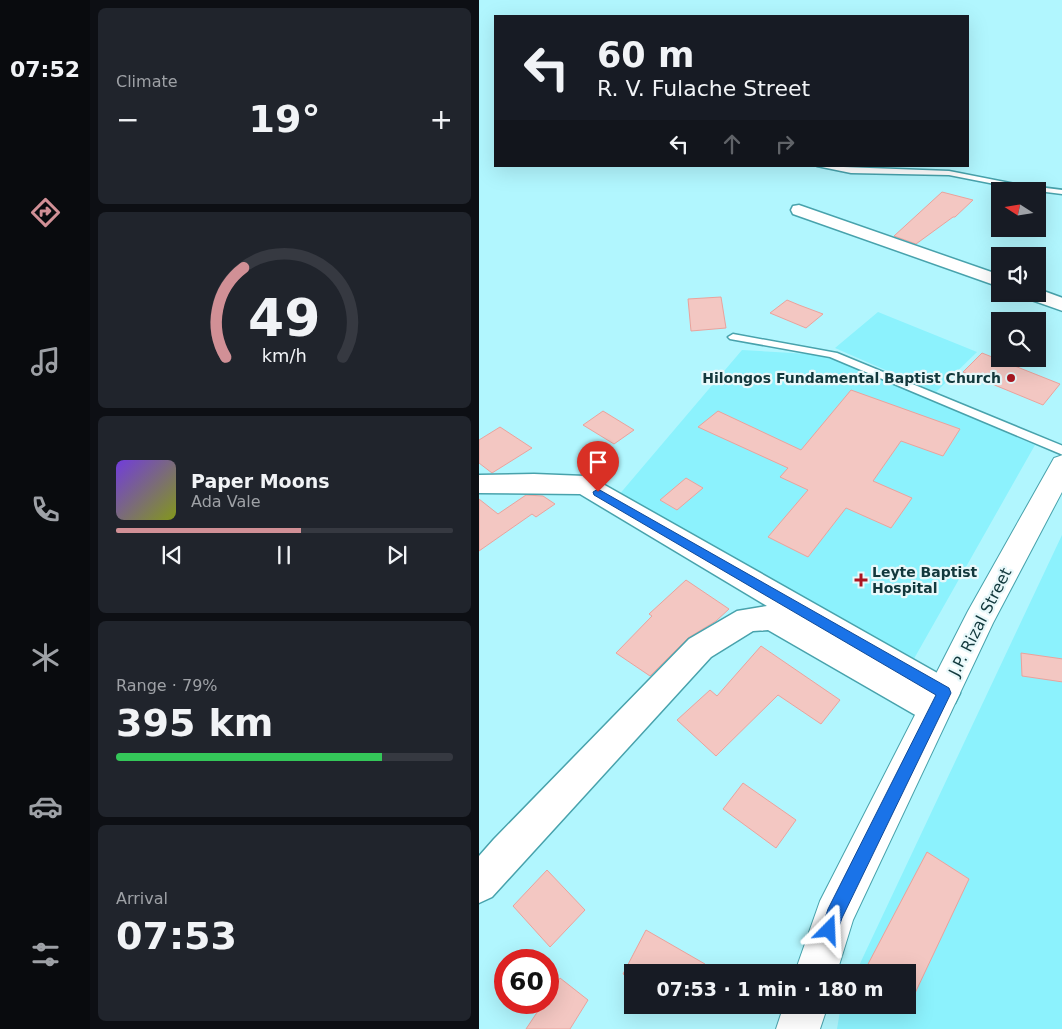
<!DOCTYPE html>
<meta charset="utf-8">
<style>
:root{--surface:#171b24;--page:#20242c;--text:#f1f3f6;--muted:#9ea1a6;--line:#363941;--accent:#d19096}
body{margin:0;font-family:"DejaVu Sans",sans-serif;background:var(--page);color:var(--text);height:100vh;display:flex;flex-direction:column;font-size:19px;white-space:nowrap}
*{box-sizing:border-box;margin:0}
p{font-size:16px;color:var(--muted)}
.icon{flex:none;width:28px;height:28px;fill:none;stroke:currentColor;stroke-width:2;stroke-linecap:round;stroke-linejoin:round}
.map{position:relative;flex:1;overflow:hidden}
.panel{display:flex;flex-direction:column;gap:8px;padding:8px;background:#0d0f14;width:389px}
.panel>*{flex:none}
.top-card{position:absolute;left:15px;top:15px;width:475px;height:152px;border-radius:0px;box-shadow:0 5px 20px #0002;background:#171b24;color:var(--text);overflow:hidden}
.needle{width:32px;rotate:282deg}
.controls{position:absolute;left:512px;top:182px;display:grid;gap:10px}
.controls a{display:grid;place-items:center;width:55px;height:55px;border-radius:0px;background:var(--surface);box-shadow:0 5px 20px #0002;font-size:25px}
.speed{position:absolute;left:15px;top:949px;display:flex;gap:10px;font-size:25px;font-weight:700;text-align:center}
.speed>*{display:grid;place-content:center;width:65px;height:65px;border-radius:50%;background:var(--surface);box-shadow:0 5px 20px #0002;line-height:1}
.speed .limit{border:8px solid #d22;background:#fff;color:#111}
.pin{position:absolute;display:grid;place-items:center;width:42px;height:42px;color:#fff;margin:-51px -21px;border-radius:50% 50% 50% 0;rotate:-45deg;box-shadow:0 0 5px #0007}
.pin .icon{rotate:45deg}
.me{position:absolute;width:55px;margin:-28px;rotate:21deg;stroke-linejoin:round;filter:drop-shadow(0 0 4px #0008)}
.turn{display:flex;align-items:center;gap:18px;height:105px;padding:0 20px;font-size:22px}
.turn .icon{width:65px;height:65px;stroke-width:2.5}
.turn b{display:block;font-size:35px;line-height:42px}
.lanes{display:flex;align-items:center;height:48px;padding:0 20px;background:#0003;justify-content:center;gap:25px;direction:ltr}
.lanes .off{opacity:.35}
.big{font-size:38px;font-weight:700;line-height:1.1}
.panel .widget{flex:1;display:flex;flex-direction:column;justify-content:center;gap:8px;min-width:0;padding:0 18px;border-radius:8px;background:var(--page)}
.panel .dial{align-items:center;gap:0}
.dial svg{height:130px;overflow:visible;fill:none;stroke:var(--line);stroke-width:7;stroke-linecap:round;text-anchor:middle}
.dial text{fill:var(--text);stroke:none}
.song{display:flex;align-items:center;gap:15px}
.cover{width:60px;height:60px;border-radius:8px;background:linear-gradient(135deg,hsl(260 70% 55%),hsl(70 70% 35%))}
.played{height:5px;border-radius:2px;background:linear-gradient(90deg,var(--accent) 55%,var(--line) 55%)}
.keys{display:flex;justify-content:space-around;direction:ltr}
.heat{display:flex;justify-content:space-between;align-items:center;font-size:28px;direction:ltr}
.charge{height:8px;border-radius:4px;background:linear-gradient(90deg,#34c759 79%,var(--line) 0)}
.trip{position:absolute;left:145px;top:964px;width:292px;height:50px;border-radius:0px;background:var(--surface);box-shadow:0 5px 20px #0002;font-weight:700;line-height:50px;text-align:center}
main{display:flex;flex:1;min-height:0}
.dock{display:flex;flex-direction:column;width:90px;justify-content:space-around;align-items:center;background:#090b0e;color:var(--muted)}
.dock .icon{width:35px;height:35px}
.dock .active{color:var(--accent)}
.dock b{font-size:22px;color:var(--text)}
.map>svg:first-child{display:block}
.built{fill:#8cf2fd}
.building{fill:#f3c7c2;stroke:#eaa29c}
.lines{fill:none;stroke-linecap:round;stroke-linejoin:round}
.lane-casing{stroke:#48a2ac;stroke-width:3}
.street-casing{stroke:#48a2ac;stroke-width:3}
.primary-casing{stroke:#48a2ac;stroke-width:2}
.lane{fill:#fff;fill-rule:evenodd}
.street{fill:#fff;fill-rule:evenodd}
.primary{fill:#fff;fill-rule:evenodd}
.route{fill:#1a73e8;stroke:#114b97}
.poi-dot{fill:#aa1621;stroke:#e8f8fa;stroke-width:2}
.labels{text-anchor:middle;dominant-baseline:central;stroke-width:4.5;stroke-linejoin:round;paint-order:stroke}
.poi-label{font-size:14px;font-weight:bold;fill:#12383c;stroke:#e8f8fa;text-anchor:end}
.near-street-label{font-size:16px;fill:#12383c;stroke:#e8f8fa}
</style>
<main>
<nav class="dock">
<b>07:52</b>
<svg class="icon active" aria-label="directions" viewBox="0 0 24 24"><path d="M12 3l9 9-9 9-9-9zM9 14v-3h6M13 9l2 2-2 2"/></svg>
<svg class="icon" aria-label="music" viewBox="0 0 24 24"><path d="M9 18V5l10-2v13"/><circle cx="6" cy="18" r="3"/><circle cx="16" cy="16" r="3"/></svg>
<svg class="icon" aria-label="phone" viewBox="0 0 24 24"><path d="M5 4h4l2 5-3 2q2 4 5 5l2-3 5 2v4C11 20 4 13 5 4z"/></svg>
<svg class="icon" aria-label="climate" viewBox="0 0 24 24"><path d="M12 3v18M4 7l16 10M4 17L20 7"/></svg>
<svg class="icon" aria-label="car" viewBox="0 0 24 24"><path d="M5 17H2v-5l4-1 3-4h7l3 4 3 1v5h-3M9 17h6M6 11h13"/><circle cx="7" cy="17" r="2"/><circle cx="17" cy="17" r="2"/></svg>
<svg class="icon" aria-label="filters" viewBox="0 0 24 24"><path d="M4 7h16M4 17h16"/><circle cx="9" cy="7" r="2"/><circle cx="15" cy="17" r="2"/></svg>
</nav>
<section class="panel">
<div class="widget"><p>Climate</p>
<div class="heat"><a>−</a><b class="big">19°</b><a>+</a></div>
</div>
<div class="widget dial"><svg viewBox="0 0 100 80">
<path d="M14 69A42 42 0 1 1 86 69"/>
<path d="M14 69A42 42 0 0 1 25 14" stroke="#d19096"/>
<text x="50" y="56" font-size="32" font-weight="700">49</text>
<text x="50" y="72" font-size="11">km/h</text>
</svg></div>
<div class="widget">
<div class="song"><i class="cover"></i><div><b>Paper Moons</b><p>Ada Vale</p></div></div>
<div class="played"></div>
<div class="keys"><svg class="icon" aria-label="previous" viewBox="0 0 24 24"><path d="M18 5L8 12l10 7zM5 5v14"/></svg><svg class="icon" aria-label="pause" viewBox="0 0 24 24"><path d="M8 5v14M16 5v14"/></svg><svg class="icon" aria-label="next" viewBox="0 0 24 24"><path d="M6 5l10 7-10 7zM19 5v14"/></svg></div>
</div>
<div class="widget"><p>Range · 79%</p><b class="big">395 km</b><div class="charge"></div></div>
<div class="widget"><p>Arrival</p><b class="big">07:53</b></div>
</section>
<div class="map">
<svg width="584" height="1029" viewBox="0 0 584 1029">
<rect width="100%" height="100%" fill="#b1f6fe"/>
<path class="built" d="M399,312l99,40 -41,40 -101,-44z
M263,350l84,5 209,90 -124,219 -293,-168z
M583,535v494h-225l4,-24h67v-33h-52z"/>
<path class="building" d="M463,192l31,8 -18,17h-2l-37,27 -22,-8z
M242,297l5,31 -35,3 -3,-32z
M308,300l12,5 24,9 -17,14 -36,-15z
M503,353l78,31 -17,21 -80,-33z
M372,390l109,39 -17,27 -42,-15 -28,40 39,17 -21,30 -45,-20 -38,49 -40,-20 40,-47 -28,-13 8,-9 -90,-41 20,-16 83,39z
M124,411l31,19 -20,14 -31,-19z
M21,427l32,21 -40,25 -13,-10v-23z
M207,478l17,10 -26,22 -17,-10z
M47,495l17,1 12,8 -19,13 -4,-3 -53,37v-52l19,15z
M207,580l43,29 -13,12 -28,17 -38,38 -34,-23 36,-37 -3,-2z
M282,646l79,54 -19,24 -43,-29 -62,61 -39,-36 33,-30 7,6z
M542,653l42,6v23l-41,-6z
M264,783l53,37 -20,28 -53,-39z
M448,852l42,27 -61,129v-36h-32l-9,-6z
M68,870l38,40 -35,37 -37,-41z
M167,930l59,34 -4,8h-68v8l-10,-6z
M81,978l28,22 -18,29h-44l18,-27h4v-6z"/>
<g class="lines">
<g class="lane-casing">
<path id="lane" d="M338,166l132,5 66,13 48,6v4l-48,-6 -66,-13 -98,-2z
M254,334l104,19 226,93v9l-233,-98 -100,-18 -2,-2z"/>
</g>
<g class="street-casing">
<path id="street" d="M320,205l201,70v12l-207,-73 -2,-4 2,-4z
M559,289l25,9v13l-37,-13 -3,-4h15z
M55,474l51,2 9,3 361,204 5,10 -5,10 -6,2 2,5 -5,10 -11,5 -11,-5 -156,-90 -15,1 -42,26 -219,240 -13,6v-47l15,-17 195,-200 48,-28 30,-5 -187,-112 -101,-1v-18z"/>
</g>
<g class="primary-casing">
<path id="primary" d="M584,455v35l-70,133 -140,297 -16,52h-42l25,-71 148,-290 86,-153z
M305,1005h44l-8,24h-44z"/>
</g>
<use href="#lane" class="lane"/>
<use href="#street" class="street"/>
<use href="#primary" class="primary"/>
</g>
<path class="route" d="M119,489l351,199 2,5 -109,225 -6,18 -7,2 -6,-2 -2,-6 7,-21 108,-214 -342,-200 -1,-3z"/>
<g class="poi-dot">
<circle cx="532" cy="378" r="5"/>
<path d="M379.5 572.5h5v5h5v5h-5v5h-5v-5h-5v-5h5z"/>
</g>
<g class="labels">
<g class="poi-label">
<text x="522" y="378">Hilongos Fundamental Baptist Church</text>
<text x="393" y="572" text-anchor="start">Leyte Baptist<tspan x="393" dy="16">Hospital</tspan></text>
</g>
<g class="near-street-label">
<text transform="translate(501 622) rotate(-63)">J.P. Rizal Street</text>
</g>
</g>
</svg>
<div class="controls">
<a><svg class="needle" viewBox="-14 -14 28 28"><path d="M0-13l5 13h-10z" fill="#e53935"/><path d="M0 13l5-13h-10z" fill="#9ea1a6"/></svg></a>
<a><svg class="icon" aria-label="sound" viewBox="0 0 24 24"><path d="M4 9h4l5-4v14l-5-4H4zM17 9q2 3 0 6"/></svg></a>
<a><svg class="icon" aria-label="search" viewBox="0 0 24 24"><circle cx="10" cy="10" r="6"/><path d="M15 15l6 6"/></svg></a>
</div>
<div class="speed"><div class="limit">60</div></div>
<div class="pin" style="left:119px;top:492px;background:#d93025"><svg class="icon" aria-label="arrive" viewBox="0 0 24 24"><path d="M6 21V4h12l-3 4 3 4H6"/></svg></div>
<svg class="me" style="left:350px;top:930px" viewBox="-20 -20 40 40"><path d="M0-17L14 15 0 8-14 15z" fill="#1a73e8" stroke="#fff" stroke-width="4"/></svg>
<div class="trip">07:53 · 1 min · 180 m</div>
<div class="top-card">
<div class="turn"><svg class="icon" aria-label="left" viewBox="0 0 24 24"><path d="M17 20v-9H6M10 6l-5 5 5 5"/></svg><div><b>60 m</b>R. V. Fulache Street</div></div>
<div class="lanes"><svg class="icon" aria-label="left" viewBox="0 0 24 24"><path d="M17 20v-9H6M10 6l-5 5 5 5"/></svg><svg class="icon off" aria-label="ahead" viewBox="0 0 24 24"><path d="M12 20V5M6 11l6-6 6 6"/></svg><svg class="icon off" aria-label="right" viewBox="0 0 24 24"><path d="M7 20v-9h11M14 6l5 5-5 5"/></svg></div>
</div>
</div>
</main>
